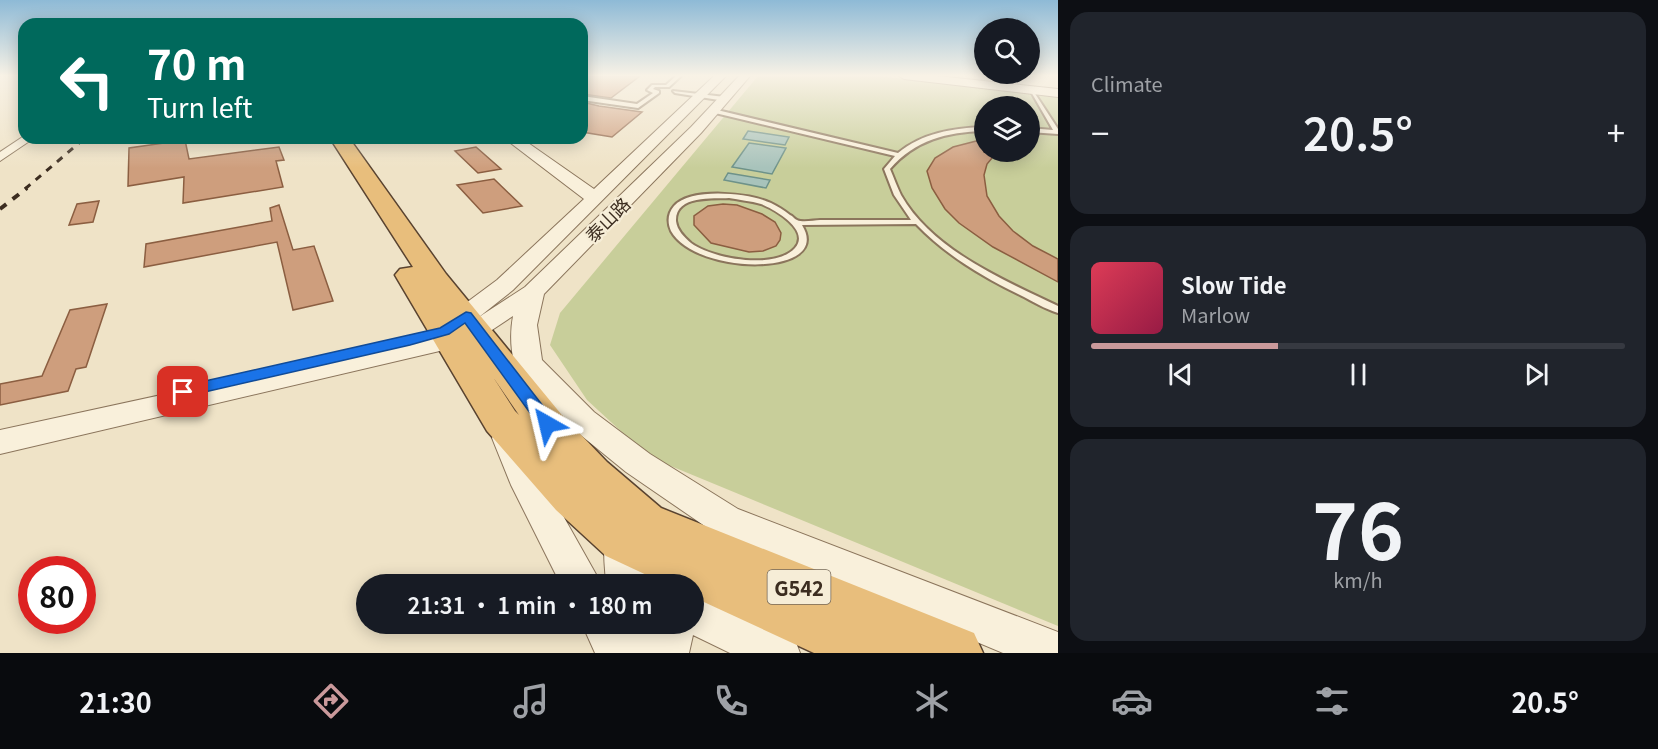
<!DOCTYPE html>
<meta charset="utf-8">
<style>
:root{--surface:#171b24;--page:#20242c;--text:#f1f3f6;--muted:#9ea1a6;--line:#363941;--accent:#ca999b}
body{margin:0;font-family:Georgia,"Noto Sans SC",serif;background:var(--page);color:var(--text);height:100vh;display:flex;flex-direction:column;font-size:22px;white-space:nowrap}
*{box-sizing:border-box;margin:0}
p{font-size:20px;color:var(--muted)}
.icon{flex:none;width:33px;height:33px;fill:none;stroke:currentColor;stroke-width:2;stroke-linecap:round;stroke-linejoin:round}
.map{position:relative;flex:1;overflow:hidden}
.sheet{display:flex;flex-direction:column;gap:12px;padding:12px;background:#0d0f14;width:600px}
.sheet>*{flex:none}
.top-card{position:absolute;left:18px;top:18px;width:570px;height:126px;border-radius:18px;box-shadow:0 3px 15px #0003;background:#00695c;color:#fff;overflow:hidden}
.buttons{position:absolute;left:974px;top:18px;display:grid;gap:12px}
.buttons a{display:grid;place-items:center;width:66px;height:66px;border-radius:50%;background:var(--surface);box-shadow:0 3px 15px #0003;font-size:30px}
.speed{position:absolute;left:18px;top:556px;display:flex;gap:12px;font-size:30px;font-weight:700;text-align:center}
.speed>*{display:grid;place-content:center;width:78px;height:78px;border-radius:50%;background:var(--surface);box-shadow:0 3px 15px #0003;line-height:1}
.speed .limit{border:9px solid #d22;background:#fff;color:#111}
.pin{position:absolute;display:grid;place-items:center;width:51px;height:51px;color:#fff;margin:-26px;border-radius:12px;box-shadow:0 3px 9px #0006}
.me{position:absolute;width:66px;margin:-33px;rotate:323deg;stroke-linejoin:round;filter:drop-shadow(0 0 4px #0008)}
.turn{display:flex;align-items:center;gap:21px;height:126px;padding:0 30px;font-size:27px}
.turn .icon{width:78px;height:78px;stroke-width:2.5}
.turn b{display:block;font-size:42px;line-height:51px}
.big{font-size:45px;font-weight:600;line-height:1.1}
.sheet .card{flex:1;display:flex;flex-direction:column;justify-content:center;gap:9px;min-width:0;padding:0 21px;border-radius:18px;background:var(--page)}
.sheet .dial{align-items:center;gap:0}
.dial b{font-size:78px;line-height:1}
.song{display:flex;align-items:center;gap:18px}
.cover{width:72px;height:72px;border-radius:9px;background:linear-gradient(135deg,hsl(350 70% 55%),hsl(340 70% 35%))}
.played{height:6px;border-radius:3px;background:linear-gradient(90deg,var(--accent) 35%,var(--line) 35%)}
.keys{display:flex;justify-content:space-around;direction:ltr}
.heat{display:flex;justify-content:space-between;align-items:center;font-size:33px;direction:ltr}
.trip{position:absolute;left:356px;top:574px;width:348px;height:60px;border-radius:30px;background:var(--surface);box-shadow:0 3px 15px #0003;font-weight:600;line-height:60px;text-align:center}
.tab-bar{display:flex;height:96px;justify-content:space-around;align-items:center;background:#090b0e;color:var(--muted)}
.tab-bar .icon{width:42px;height:42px}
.tab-bar .active{color:var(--accent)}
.tab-bar b{font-size:27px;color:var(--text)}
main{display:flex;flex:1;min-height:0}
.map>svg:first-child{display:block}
.green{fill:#c8ce9a;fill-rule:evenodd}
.water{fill:#a8c3bb;stroke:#6e9289;stroke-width:1.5}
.building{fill:#ce9e7d;stroke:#8b5e41;stroke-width:1.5}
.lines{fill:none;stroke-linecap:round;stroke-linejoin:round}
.service-casing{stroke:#8b755c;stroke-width:4}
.minor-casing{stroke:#8b755c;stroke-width:2}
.tertiary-casing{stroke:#8b755c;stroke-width:2}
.trunk-casing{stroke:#594330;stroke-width:3}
.service{fill:#f9f0db;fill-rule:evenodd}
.minor{fill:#f9f0db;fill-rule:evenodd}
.tertiary{fill:#f9f0db;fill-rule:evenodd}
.trunk{fill:#e8be7c;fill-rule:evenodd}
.rail-far1{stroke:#3c2d20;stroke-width:3;stroke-dasharray:7 7;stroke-linecap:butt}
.rail{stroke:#3c2d20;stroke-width:4;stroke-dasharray:8 8;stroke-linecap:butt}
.route{fill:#1a73e8;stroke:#114b97;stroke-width:1.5}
.labels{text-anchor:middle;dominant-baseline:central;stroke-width:4.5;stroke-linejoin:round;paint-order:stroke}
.far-street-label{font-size:18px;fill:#3c2d20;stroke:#f6edd7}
.shield{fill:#f6edd7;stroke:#746757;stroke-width:1.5}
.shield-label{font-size:20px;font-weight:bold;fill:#3c2d20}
</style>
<main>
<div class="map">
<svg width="1058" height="653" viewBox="0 0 1058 653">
<rect width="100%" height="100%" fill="#efe3c7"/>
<path class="green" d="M758,76h119l181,19v531l-409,-169 -62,-57 -37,-55 10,-32zM984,106h45v46h-45z"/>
<path class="water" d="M748,131l41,6 -4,8 -42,-6z
M749,143l37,5 -14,26 -40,-7z
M728,173l42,7 -4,8 -42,-8z"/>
<path class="building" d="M582,76h58l-29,22 -29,-4z
M582,102l17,4 43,6 -30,25 -30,-5z
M984,139v13h13l-10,12 -3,11 3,21 12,20 14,15 20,15 25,13v23l-65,-35 -34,-24 -14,-14 -13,-21 -5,-17 8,-13 18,-11z
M185,140l4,19 90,-12 5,13 -8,1 7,26 -100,16 1,-26 -56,9 1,-38z
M476,147l25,22 -23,4 -23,-22z
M494,179l28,27 -39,7 -26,-28z
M99,201l-6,21 -24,3 8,-21z
M723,204l14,1 25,9 13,8 6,11 -1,7 -4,6 -13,5 -14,1 -38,-9 -17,-18v-9l14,-10z
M279,205l14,45 21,-4 19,55 -40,9 -16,-68 -133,25 2,-23 126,-23 -2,-13z
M107,304l-21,63 -10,2 -8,22 -68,14v-21l42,-8 28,-66z"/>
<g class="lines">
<g class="service-casing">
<path id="service" d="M676,76h5l-12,11h-14l-2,2 6,2v2l-21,15 -56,-8v-4l55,8 16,-11 -6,-3 5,-5h14z
M1032,89l26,40v5l-29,-2v-4l24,2 -23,-40z
M673,91l52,6 3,2 -3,2 -50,-8z
M713,109l185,44c24,-20 55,-25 86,-26v4c-37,1 -69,9 -94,38 4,9 7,18 11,26 31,55 103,85 157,111v7c-13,-4 -26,-12 -38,-18 -39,-19 -74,-40 -104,-71l-114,1c32,52 -106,51 -131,6 -4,-9 -3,-18 3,-25 17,-19 76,-13 97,-3 6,3 13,7 19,12 3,1 4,4 7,5 6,3 17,0 23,0 30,0 61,0 91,0l-17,-25 -10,-26 11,-13 -184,-44zM729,198c10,2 22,3 32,6 13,5 50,26 34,44 -20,22 -82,11 -104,-5 -7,-6 -14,-13 -15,-22 -1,-26 37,-22 53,-23z"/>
</g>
<g class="minor-casing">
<path id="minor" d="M24,136v2h10l-34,23v-9z"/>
</g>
<g class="tertiary-casing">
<path id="tertiary" d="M714,76h12l-213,214 -34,27 46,-30 166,-160 48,-51h11l-49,57 -157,161 -7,31 5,35 52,52 56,42 88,55 320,123v21h-55l-291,-122 -86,-59 -54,-44 -38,-42 -11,-2c-12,-19 -14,-46 -10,-68l-27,18 -25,12 -461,108v-24l442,-96 -7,-6 4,-5 58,-43 87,-81 -80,-61h17l73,51z
M899,76h39l120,13v8l-154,-18z
M508,426l11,4 24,50 59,105h-41l-50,-100 -19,-47 5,-8z
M630,518l13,4 6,12 -6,12 3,39h-40c-1,-30 -10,-55 24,-67z
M693,593l101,44 6,16h-70l-37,-18 -4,18h-94l-13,-29h111z"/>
</g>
<g class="trunk-casing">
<path id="trunk" d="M330,138h19l97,136 115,140 46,48 54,46 313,125 9,20h-169l-121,-56v-12h-25l-62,-29 -50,-46 -69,-79 -92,-156 5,-6 13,-2zM493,377l26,38 -4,-4z"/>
</g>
<use href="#service" class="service"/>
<use href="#minor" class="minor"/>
<use href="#tertiary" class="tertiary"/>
<use href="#trunk" class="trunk"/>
<path class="rail-far1" d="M25,189l60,-51"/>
<path class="rail" d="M0,209l27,-21"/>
</g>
<linearGradient id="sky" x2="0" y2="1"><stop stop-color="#8ebad6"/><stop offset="0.45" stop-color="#f8f2e6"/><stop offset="1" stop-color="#f8f2e6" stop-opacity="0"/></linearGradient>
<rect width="1058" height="168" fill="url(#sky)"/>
<path class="route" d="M466,312l5,1 82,106 3,5 -3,4h-12l-76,-105 -16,11 -39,11 -227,52 -8,-5 8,-6 257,-58z"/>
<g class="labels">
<g class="far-street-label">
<text transform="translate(607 219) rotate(-45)">泰山路</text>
</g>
<rect class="shield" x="767.5" y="570" width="63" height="34" rx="4.5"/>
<g class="shield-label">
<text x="799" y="587">G542</text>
</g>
</g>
</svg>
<div class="buttons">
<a><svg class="icon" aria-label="search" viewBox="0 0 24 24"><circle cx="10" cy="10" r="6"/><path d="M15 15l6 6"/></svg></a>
<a><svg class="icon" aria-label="layers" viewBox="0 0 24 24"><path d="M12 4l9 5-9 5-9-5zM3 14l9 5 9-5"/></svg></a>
</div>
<div class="speed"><div class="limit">80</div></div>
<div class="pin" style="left:183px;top:392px;background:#d93025"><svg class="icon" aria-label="arrive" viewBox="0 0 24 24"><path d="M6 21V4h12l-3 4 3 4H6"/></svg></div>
<svg class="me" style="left:547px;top:424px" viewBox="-20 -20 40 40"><path d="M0-17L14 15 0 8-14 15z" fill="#1a73e8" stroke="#fff" stroke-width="4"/></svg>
<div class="trip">21:31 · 1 min · 180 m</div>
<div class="top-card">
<div class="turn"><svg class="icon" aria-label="left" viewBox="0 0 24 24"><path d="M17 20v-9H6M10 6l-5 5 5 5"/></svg><div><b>70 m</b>Turn left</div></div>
</div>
</div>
<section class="sheet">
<div class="card"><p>Climate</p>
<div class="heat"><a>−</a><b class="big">20.5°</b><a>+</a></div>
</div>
<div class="card">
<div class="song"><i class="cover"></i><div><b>Slow Tide</b><p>Marlow</p></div></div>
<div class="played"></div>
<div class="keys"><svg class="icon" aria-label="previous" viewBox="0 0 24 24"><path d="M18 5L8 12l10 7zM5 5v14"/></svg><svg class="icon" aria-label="pause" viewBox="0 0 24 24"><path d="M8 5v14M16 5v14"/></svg><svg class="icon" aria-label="next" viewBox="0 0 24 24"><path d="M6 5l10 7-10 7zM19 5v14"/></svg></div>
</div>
<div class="card dial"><b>76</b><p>km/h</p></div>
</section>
</main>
<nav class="tab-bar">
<b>21:30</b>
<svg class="icon active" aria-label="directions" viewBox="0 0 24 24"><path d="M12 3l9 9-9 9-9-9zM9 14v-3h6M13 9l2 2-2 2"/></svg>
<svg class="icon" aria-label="music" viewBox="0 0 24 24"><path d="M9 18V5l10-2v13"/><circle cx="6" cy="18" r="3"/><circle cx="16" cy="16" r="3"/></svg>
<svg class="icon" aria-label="phone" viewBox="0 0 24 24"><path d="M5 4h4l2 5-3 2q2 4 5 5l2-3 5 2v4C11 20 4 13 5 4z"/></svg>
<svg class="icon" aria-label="climate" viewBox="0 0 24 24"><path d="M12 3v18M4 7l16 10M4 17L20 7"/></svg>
<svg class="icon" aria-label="car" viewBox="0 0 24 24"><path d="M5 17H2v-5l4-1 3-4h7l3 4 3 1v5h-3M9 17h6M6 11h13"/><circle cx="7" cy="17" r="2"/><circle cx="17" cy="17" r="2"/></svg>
<svg class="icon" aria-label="filters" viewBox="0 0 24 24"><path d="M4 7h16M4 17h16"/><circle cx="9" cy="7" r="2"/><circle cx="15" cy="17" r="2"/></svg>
<b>20.5°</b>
</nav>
